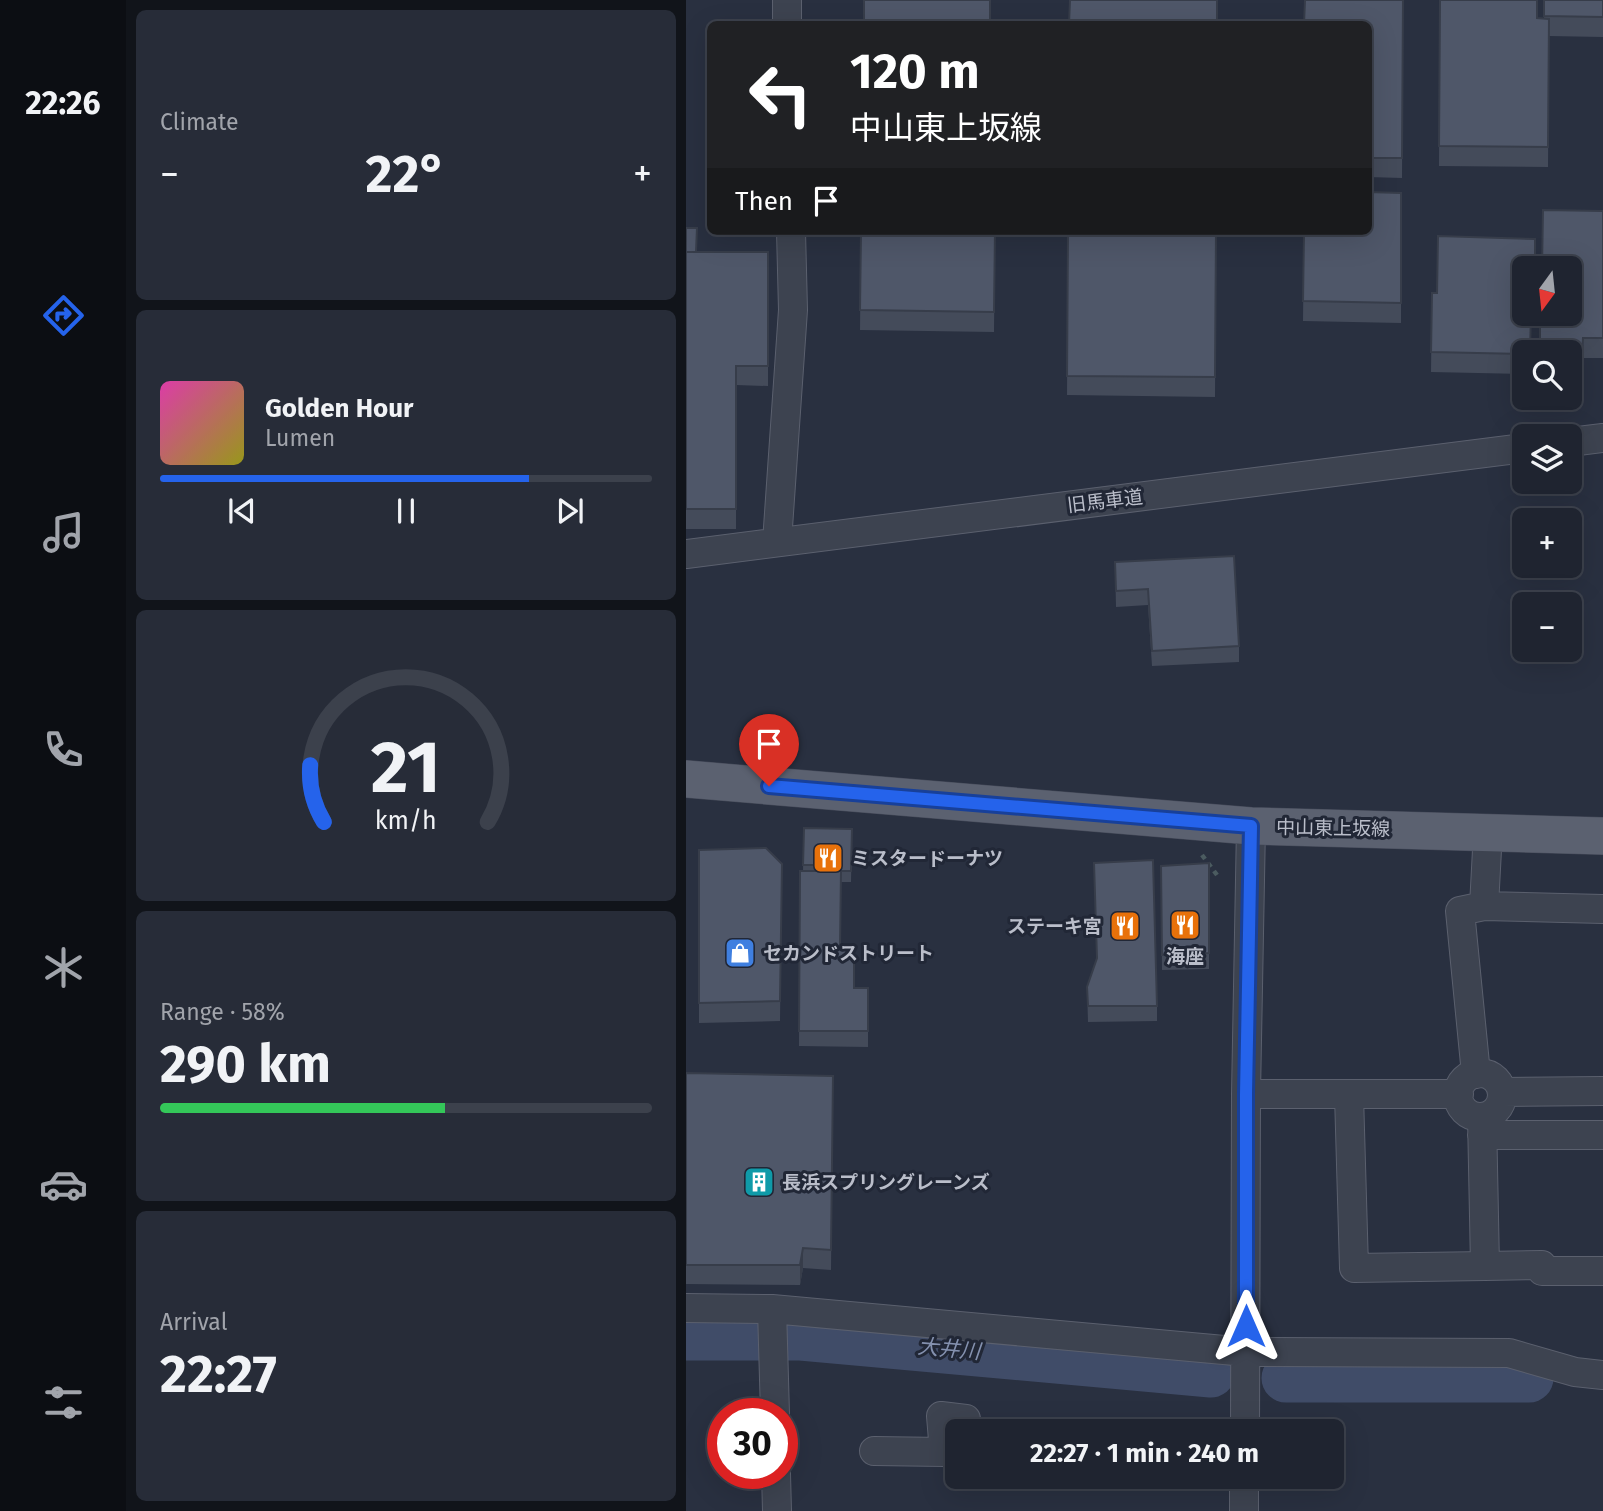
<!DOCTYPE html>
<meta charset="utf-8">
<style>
:root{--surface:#1f2430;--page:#272c38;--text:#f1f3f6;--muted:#a1a4ab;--line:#3c414c;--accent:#2563eb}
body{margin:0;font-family:"Fira Sans","Noto Sans JP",sans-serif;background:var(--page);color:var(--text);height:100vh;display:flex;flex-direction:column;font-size:26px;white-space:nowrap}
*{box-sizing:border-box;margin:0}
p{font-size:23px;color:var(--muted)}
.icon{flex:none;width:38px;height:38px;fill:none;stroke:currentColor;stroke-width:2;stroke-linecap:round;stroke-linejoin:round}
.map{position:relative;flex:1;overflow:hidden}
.details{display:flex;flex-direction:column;gap:10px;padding:10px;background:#11141a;width:560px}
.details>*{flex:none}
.banner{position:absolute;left:21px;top:21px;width:665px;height:214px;border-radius:10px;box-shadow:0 7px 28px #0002,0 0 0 2px var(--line);background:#202124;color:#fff;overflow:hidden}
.needle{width:46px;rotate:195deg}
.buttons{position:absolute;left:826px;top:256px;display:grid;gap:14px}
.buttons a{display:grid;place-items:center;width:70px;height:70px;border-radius:10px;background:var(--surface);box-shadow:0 7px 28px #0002,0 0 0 2px var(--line);font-size:35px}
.speed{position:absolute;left:21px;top:1398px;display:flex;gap:14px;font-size:35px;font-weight:700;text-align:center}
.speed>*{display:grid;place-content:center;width:91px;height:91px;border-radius:50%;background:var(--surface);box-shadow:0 7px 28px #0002,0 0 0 2px var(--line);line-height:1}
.speed .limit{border:10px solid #d22;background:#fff;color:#111}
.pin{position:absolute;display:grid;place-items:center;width:60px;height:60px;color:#fff;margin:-72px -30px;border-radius:50% 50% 50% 0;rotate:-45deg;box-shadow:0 0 7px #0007}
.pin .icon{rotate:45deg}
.me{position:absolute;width:77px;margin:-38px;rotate:0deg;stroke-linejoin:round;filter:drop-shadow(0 0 5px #0008)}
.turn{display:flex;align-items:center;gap:24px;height:147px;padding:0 28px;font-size:32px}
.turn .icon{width:91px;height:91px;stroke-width:2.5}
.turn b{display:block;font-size:49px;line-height:60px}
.then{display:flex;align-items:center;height:66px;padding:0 28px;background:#0003;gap:14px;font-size:26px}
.big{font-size:52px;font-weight:700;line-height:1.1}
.details .card{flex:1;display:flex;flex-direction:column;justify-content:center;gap:10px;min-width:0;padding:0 24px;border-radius:10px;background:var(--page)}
.details .dial{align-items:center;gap:0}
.dial svg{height:182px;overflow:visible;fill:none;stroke:var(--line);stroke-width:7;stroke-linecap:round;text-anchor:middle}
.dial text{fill:var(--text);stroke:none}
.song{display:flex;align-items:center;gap:21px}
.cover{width:84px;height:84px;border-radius:10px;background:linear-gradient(135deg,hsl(320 70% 55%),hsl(60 70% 35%))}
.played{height:7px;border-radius:4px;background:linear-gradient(90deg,var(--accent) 75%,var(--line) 75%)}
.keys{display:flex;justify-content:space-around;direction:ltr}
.heat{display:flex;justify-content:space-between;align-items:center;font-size:38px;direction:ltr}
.charge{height:10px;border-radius:5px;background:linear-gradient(90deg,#34c759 58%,var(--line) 0)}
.trip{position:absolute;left:259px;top:1419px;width:399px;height:70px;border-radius:10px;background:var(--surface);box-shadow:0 7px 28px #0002,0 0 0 2px var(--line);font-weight:700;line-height:70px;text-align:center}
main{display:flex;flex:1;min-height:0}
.dock{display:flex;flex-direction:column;width:126px;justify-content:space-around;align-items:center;background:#0c0e13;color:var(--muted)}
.dock .icon{width:49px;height:49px}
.dock .selected{color:var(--accent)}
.dock b{font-size:32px;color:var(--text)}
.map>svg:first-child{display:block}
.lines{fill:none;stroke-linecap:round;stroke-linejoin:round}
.river{stroke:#404c68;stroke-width:49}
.minor-casing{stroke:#5b606e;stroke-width:30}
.major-casing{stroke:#464b5a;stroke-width:38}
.path{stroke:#4b5b60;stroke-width:4.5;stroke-dasharray:5 5;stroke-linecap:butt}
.minor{stroke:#3d4350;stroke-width:28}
.major{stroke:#5b6170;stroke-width:37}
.wall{fill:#444b5a}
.shaded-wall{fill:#373d4a}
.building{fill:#4f5769;stroke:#373d4a;stroke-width:2}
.route-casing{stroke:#184099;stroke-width:18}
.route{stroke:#2563eb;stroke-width:12}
.labels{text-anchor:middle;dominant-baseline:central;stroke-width:6;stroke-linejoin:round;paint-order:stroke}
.street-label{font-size:19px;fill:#babeca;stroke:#212736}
.poi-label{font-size:19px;font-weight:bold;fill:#babeca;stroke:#212736;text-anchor:start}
.water-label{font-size:21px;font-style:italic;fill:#8491af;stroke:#212736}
</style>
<main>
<nav class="dock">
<b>22:26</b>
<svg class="icon selected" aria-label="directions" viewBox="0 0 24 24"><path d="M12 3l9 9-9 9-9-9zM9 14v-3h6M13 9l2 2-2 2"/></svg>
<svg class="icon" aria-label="music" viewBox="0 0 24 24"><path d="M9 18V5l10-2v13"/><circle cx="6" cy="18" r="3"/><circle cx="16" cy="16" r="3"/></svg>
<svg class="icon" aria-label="phone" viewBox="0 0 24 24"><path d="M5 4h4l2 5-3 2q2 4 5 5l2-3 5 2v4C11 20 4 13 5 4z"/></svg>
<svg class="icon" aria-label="climate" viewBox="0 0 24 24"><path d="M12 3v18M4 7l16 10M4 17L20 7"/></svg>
<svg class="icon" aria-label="car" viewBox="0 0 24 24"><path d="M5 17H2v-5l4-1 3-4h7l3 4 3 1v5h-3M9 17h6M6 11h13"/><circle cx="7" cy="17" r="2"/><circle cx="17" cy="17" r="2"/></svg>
<svg class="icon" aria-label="filters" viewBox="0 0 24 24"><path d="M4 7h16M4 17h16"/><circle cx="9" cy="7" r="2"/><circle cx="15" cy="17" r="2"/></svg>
</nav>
<section class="details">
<div class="card"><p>Climate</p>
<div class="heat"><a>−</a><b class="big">22°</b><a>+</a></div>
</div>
<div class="card">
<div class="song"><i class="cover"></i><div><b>Golden Hour</b><p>Lumen</p></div></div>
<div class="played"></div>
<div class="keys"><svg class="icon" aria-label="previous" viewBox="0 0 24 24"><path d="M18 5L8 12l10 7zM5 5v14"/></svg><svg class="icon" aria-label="pause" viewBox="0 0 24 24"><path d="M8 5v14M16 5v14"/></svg><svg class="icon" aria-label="next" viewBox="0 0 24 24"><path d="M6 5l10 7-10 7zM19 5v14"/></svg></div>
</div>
<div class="card dial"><svg viewBox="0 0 100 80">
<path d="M14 69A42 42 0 1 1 86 69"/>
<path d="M14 69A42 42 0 0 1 8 44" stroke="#2563eb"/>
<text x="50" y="56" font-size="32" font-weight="700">21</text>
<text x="50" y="72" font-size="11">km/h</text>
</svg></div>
<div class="card"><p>Range · 58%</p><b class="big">290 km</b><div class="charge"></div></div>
<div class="card"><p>Arrival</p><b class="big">22:27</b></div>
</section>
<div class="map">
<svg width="917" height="1511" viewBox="0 0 917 1511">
<rect width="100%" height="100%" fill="#293040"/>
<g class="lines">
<path class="river" d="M0,1336h115l410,37
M600,1378h243"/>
<g class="minor-casing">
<path id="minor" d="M101,0v24
M884,442l33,-4
M91,542l16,-232 -2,-79
M0,554l838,-106
M798,906l4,-75
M772 1095a22 22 0 1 1 44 0a22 22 0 1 1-44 0Z
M790,1074l-16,-163 24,-5 119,3
M816,1092l101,-1
M560,1094h213
M663,1095l5,173 131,-2
M796,1117l3,149 57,-1v6h61
M796,1135h121
M0,1308l86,1 474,43 263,1 66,19 28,3
M86,1309l3,105
M559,1432l1,-338 5,-268
M188,1451l70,1 -3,-36 25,3 1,13
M90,1474l1,37
M558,1511v-34"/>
</g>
<g class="major-casing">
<path id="major" d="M0,779l565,47 352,10"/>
</g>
<path class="path" d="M516,855l18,24"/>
<use href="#minor" class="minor"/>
<use href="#major" class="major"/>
</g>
<path class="wall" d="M178,0h126v24h-126z
M717,0l-1,178 -34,-1v-153z
M754,0l97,18h7v-18h59v37l-54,-1 -1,131 -109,-1z
M715,193v130l-98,-2 1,-90z
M917,211v147h-20l-1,23 -12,-1v-28z
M0,228l10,24h72v134l-32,-1v144h-50z
M175,231h134l-1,101 -134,-2z
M382,231h148l-1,166 -148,-2z
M849,239v29h-11v45h10v7h-3l-7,32v22l-93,-2 1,-79h5z
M429,562l124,84v16l-87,4 -4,-61 -32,2z
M118,828l48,1 -1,53h-10l-1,67 14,39h14v59l-69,-1 1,-175h3z
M13,850l83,14 -2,157 -81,2z
M523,863v106l-47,1 -1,-104z
M401,987l70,19v15l-69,1z
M0,1073l147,3 -2,194 -28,-2 -3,17 -114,-1z"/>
<path class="shaded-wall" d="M117,1248v20l-3,17v-20z"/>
<path class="building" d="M178,0h126v24l-126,-2z
M384,0h147v24h-148z
M619,0h98l-1,158h-34v-134h-64z
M754,0h97v18l12,1 -1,128 -109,-1z
M858,0h59v17l-59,-1z
M682,192l33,1v110l-98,-2 1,-70h64z
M857,210l60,1v127h-20l-1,23 -12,-1v-8h-30v-39h30v-45h-28z
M0,228h11l-1,24h-10z
M175,231h134l-1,81 -134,-2z
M382,231h148l-1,146 -148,-1z
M752,236l97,3v29h-11v45h7l-1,39h-6v2l-93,-2 1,-59h5z
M0,252h82v114h-32v143h-50z
M548,556l5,90 -87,5 -4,-62 -32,2 -1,-29z
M118,828l48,1 -1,42h-26v-6h-22z
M80,848l16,16 -2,137 -81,2v-153z
M467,860l4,146h-69l-1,-19 10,-29 -3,-95z
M523,863v90l-47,2 -1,-89z
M114,871h41l-1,78h14v39h14v43h-69z
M0,1073l147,3 -2,174 -28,-2 -3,17h-114z"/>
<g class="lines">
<g class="route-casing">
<path id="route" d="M83,786l482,40 -5,268v232"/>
</g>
<use href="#route" class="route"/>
</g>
<defs>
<g id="restaurant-square" transform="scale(1.575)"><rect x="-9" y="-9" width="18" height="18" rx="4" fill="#e8710a" stroke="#212736"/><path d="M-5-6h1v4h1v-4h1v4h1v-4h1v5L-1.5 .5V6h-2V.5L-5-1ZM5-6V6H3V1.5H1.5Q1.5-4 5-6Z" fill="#fff"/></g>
<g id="shop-square" transform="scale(1.575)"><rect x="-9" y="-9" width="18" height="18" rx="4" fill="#3f7fe0" stroke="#212736"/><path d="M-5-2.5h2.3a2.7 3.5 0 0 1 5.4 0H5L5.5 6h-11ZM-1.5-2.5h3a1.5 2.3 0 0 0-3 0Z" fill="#fff"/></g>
<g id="building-square" transform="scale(1.575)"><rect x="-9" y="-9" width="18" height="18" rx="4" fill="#0f9aa8" stroke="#212736"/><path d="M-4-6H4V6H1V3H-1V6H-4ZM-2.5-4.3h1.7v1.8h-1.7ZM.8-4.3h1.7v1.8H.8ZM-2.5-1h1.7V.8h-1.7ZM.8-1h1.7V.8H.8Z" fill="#fff"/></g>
</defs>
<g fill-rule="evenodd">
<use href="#restaurant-square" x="142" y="858"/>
<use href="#restaurant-square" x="499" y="925"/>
<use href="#restaurant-square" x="439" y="926"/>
<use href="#shop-square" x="54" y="953"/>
<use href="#building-square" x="73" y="1182"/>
</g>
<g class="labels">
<g class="street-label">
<text transform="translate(419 501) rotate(-7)">旧馬車道</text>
<text transform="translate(647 828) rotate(1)">中山東上坂線</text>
</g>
<g class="poi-label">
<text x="165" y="858">ミスタードーナツ</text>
<text x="416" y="926" text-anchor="end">ステーキ宮</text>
<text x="77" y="953">セカンドストリート</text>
<text x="499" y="956" text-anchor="middle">海座</text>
<text x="96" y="1182">長浜スプリングレーンズ</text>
</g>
<g class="water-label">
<text transform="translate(263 1349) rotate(5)">大井川</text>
</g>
</g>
</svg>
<div class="buttons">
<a><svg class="needle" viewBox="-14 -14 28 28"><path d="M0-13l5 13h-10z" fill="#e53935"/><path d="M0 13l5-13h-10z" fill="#a1a4ab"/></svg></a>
<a><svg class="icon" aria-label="search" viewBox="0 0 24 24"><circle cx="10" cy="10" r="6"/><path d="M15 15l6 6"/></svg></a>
<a><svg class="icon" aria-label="layers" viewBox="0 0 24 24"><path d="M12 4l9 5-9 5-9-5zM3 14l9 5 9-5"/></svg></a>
<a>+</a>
<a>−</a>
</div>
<div class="speed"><div class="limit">30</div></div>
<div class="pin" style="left:83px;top:786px;background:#d93025"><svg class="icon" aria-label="arrive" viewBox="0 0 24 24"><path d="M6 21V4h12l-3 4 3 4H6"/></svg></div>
<svg class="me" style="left:560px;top:1326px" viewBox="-20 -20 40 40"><path d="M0-17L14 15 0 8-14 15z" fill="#2563eb" stroke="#fff" stroke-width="4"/></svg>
<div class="trip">22:27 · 1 min · 240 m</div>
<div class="banner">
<div class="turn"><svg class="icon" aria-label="left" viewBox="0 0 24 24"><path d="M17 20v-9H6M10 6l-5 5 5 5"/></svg><div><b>120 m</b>中山東上坂線</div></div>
<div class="then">Then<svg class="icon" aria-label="arrive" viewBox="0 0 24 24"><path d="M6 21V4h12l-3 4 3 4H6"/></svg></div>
</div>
</div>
</main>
